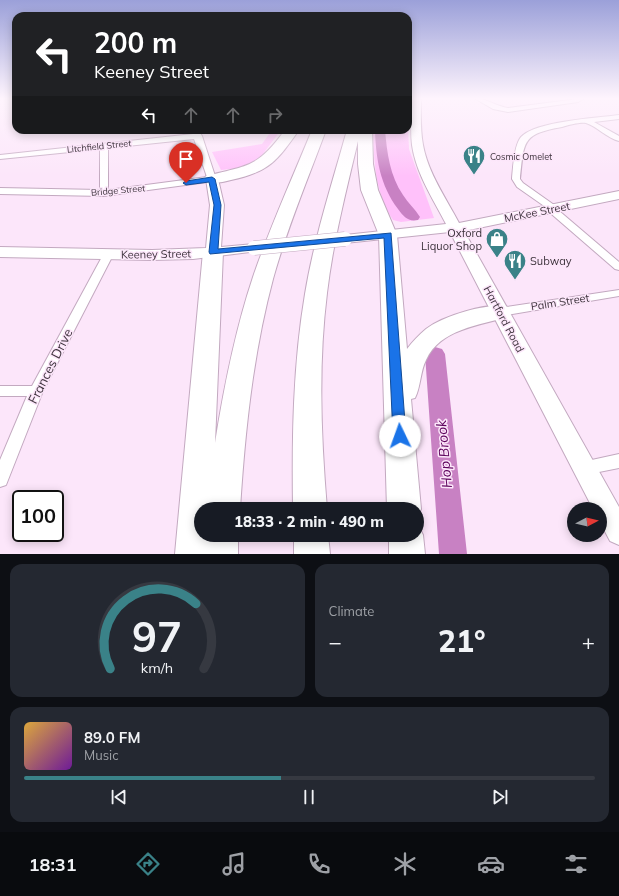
<!DOCTYPE html>
<meta charset="utf-8">
<style>
:root{--surface:#171b24;--page:#242831;--text:#f1f3f6;--muted:#9ea1a6;--line:#363941;--accent:#3a8288}
body{margin:0;font-family:Mulish,sans-serif;background:var(--page);color:var(--text);height:100vh;display:flex;flex-direction:column;font-size:15px;white-space:nowrap}
*{box-sizing:border-box;margin:0}
p{font-size:13px;color:var(--muted)}
.icon{flex:none;width:22px;height:22px;fill:none;stroke:currentColor;stroke-width:2;stroke-linecap:round;stroke-linejoin:round}
.map{position:relative;height:554px;overflow:hidden}
.sheet{display:flex;flex-direction:column;gap:10px;padding:10px;background:#0d0f14;flex:1}
.sheet>*{flex:none}
.guide{position:absolute;left:12px;top:12px;width:400px;height:122px;border-radius:12px;box-shadow:0 2px 10px #0003;background:#202124;color:#fff;overflow:hidden}
.needle{width:26px;rotate:83deg}
.tools{position:absolute;left:567px;top:502px;display:grid;gap:8px}
.tools a{display:grid;place-items:center;width:40px;height:40px;border-radius:50%;background:var(--surface);box-shadow:0 2px 10px #0003;font-size:20px}
.speed{position:absolute;left:12px;top:490px;display:flex;gap:8px;font-size:20px;font-weight:700;text-align:center}
.speed>*{display:grid;place-content:center;width:52px;height:52px;border-radius:50%;background:var(--surface);box-shadow:0 2px 10px #0003;line-height:1}
.speed .limit{border:2px solid #111;border-radius:6px;background:#fff;color:#111}
.pin{position:absolute;display:grid;place-items:center;width:34px;height:34px;color:#fff;margin:-41px -17px;border-radius:50% 50% 50% 0;rotate:-45deg;box-shadow:0 0 4px #0007}
.pin .icon{rotate:45deg}
.me{position:absolute;width:44px;margin:-22px;rotate:357deg;stroke-linejoin:round;filter:drop-shadow(0 0 3px #0008)}
.turn{display:flex;align-items:center;gap:14px;height:84px;padding:0 16px;font-size:18px}
.turn .icon{width:52px;height:52px;stroke-width:2.5}
.turn b{display:block;font-size:28px;line-height:34px}
.lanes{display:flex;align-items:center;height:38px;padding:0 16px;background:#0003;justify-content:center;gap:20px;direction:ltr}
.lanes .off{opacity:.35}
.big{font-size:30px;font-weight:800;line-height:1.1}
.sheet .widget{flex:1;display:flex;flex-direction:column;justify-content:center;gap:6px;min-width:0;padding:0 14px;border-radius:12px;background:var(--page)}
.sheet .dial{align-items:center;gap:0}
.dial svg{height:104px;overflow:visible;fill:none;stroke:var(--line);stroke-width:7;stroke-linecap:round;text-anchor:middle}
.dial text{fill:var(--text);stroke:none}
.song{display:flex;align-items:center;gap:12px}
.cover{width:48px;height:48px;border-radius:6px;background:linear-gradient(135deg,hsl(40 70% 55%),hsl(280 70% 35%))}
.played{height:4px;border-radius:2px;background:linear-gradient(90deg,var(--accent) 45%,var(--line) 45%)}
.keys{display:flex;justify-content:space-around;direction:ltr}
.heat{display:flex;justify-content:space-between;align-items:center;font-size:22px;direction:ltr}
.sheet .tiles{flex:1;display:grid;gap:10px;grid-template-columns:1fr 1fr}
.widget:last-child{grid-column:span 2}
.trip{position:absolute;left:194px;top:502px;width:230px;height:40px;border-radius:20px;background:var(--surface);box-shadow:0 2px 10px #0003;font-weight:800;line-height:40px;text-align:center}
.menu{display:flex;height:64px;justify-content:space-around;align-items:center;background:#090b0e;color:var(--muted)}
.menu .icon{width:28px;height:28px}
.menu .active{color:var(--accent)}
.menu b{font-size:18px;color:var(--text)}
.map>svg:first-child{display:block}
.green{fill:#ffc1fa}
.lines{fill:none;stroke-linecap:round;stroke-linejoin:round}
.river{fill:#c881c3;fill-rule:evenodd}
.minor-casing{stroke:#c3a9c0;stroke-width:2}
.secondary-casing{stroke:#c3a9c0;stroke-width:2}
.motorway-casing{stroke:#c3a9c0;stroke-width:2}
.minor{fill:#fff;fill-rule:evenodd}
.secondary{fill:#fff;fill-rule:evenodd}
.motorway{fill:#fff;fill-rule:evenodd}
.secondary-bridge-casing{stroke:#c3a9c0;stroke-width:15;stroke-linecap:butt}
.secondary-bridge{stroke:#fff;stroke-width:14}
.route{fill:#1a73e8;stroke:#114b97}
.labels{text-anchor:middle;dominant-baseline:central;stroke-width:3;stroke-linejoin:round;paint-order:stroke}
.far-street-label{font-size:9px;fill:#3e343d;stroke:#fce6fa}
.far-poi-label{font-size:9px;fill:#3e343d;stroke:#fce6fa;text-anchor:start}
.street-label{font-size:11px;fill:#3e343d;stroke:#fce6fa}
.poi-label{font-size:11px;fill:#3e343d;stroke:#fce6fa;text-anchor:end}
.near-street-label{font-size:13px;fill:#3e343d;stroke:#fce6fa}
.near-water-label{font-size:14px;font-style:italic;fill:#5d025c;stroke:#fce6fa}
</style>
<div class="map">
<svg width="619" height="554" viewBox="0 0 619 554">
<rect width="100%" height="100%" fill="#fce6fa"/>
<path class="green" d="M408,126l1,23 25,69 -33,4 -8,-2c-18,-27 -19,-58 -20,-90h35z
M272,130h9l-25,33 -17,5 -18,2 -9,-18 50,-8z"/>
<g class="lines">
<path class="river" d="M375,130h10c2,23 5,46 18,65 5,8 12,14 17,22l-2,3c-10,2 -14,-3 -20,-11 -18,-24 -22,-50 -23,-79z
M435,347l7,2 3,5 22,200h-28l-14,-200 3,-5z"/>
<g class="minor-casing">
<path id="minor" d="M474,98c12,0 21,8 34,10l77,-10 -7,4 -70,10 -15,-3z
M619,115v4l-25,3 25,14v5c-12,-3 -21,-14 -33,-18 -6,-1 -17,2 -24,4 -40,7 -38,14 -42,52l3,4 34,24 1,3 61,52v8l-4,-1 -67,-58 -1,-3 -30,-21 -5,-8c1,-11 2,-34 9,-42 15,-16 76,-19 98,-22z
M192,130h6l4,6 14,43 -1,2 -111,15 -104,-2v-6l100,2v-41l-100,10v-4l193,-21zM194,139l13,38 -99,13v-42z
M108,252l5,3 -70,136 -37,94 -6,2v-27l27,-64h-27v-10h32l71,-131z
M619,290v6l-119,20 -4,-1 -2,-3 2,-3 4,-1z
M619,454v14l-35,7 -6,-2 -2,-5 2,-5z"/>
</g>
<g class="secondary-casing">
<path id="secondary" d="M413,98h8c0,16 -1,31 2,47 5,28 23,53 36,78l160,-32v8l-155,32 155,276v38l-9,-4 -10,-19v-13h-7l-143,-277 -105,11 -5,-1 -2,-3 2,-3 5,-1 101,-11c-13,-25 -30,-51 -34,-79 -2,-16 0,-31 1,-47z
M212,175l4,1 2,3 6,26 -3,42 33,-3 5,1 2,3 -2,3 -66,8 -41,1 -152,-3v-10l152,3 54,-2 4,-43 -4,-26 2,-3z"/>
</g>
<g class="motorway-casing">
<path id="motorway" d="M285,130h14c-22,31 -30,42 -68,50 -8,2 -16,4 -25,2l-2,-3 2,-3c43,-11 51,-8 79,-46z
M312,130h14c-18,49 -39,98 -53,149 -20,75 -28,152 -33,230h-39v26h37v19h-63l28,-302 3,-4 7,-2 7,2 3,4 -8,191c9,-56 20,-112 38,-166 17,-50 39,-98 59,-147z
M347,130h25l1,34 5,26 19,45 10,114c6,-8 12,-14 19,-20 17,-13 62,-27 82,-22l3,5 -3,5c-28,8 -68,12 -82,43 -6,12 -5,26 -11,38l-4,1 10,110 -4,8v-8h-30l-8,-274 -18,-45 -3,-26v-23c-12,50 -25,101 -31,152 -9,72 -6,144 0,216h-34c-1,-72 0,-144 12,-215 9,-55 27,-110 42,-164z
M417,523l6,12 2,19h-36v-19h28z
M294,535h34l2,19h-36z"/>
</g>
<use href="#minor" class="minor"/>
<use href="#secondary" class="secondary"/>
<use href="#motorway" class="motorway"/>
<g class="secondary-bridge-casing">
<path id="secondary-bridge" d="M254,248l91,-9"/>
</g>
<use href="#secondary-bridge" class="secondary-bridge"/>
</g>
<linearGradient id="sky" x2="0" y2="1"><stop stop-color="#9ba0d9"/><stop offset="0.56" stop-color="#fef4fd"/><stop offset="1" stop-color="#fef4fd" stop-opacity="0"/></linearGradient>
<rect width="619" height="176" fill="url(#sky)"/>
<path class="route" d="M212,177l3,2 6,26 -3,44 173,-16 15,203 -2,4 -4,2 -5,-2 -2,-4 -9,-198 -174,16 -1,-2 5,-47 -5,-23 -23,3 -3,-2 3,-2z"/>
<defs>
<g id="restaurant-pin" transform="scale(1.15)"><path d="M0 17L-7.5 6A9.5 9.5 0 1 1 7.5 6Z" fill="#3a8288" stroke="#fce6fa"/><path d="M-5-6h1v4h1v-4h1v4h1v-4h1v5L-1.5 .5V6h-2V.5L-5-1ZM5-6V6H3V1.5H1.5Q1.5-4 5-6Z" fill="#fff"/></g>
<g id="shop-pin" transform="scale(1.15)"><path d="M0 17L-7.5 6A9.5 9.5 0 1 1 7.5 6Z" fill="#3a8288" stroke="#fce6fa"/><path d="M-5-2.5h2.3a2.7 3.5 0 0 1 5.4 0H5L5.5 6h-11ZM-1.5-2.5h3a1.5 2.3 0 0 0-3 0Z" fill="#fff"/></g>
</defs>
<g fill-rule="evenodd">
<use href="#restaurant-pin" x="474" y="156"/>
<use href="#shop-pin" x="497" y="239"/>
<use href="#restaurant-pin" x="515" y="261"/>
</g>
<g class="labels">
<g class="far-street-label">
<text transform="translate(99 146) rotate(-6)">Litchfield Street</text>
<text transform="translate(118 190) rotate(-5)">Bridge Street</text>
</g>
<g class="far-poi-label">
<text x="490" y="156">Cosmic Omelet</text>
</g>
<g class="street-label">
<text transform="translate(537 212) rotate(-11)">McKee Street</text>
<text transform="translate(156 254) rotate(-1)">Keeney Street</text>
<text transform="translate(560 302) rotate(-9)">Palm Street</text>
<text transform="translate(504 319) rotate(62)">Hartford Road</text>
</g>
<g class="poi-label">
<text x="482" y="233">Oxford<tspan x="482" dy="13">Liquor Shop</tspan></text>
<text x="530" y="261" text-anchor="start">Subway</text>
</g>
<g class="near-street-label">
<text transform="translate(50 366) rotate(-63)">Frances Drive</text>
</g>
<g class="near-water-label">
<text transform="translate(444 454) rotate(-95)">Hop Brook</text>
</g>
</g>
</svg>
<div class="tools">
<a><svg class="needle" viewBox="-14 -14 28 28"><path d="M0-13l5 13h-10z" fill="#e53935"/><path d="M0 13l5-13h-10z" fill="#9ea1a6"/></svg></a>
</div>
<div class="speed"><div class="limit">100</div></div>
<div class="pin" style="left:186px;top:183px;background:#d93025"><svg class="icon" aria-label="arrive" viewBox="0 0 24 24"><path d="M6 21V4h12l-3 4 3 4H6"/></svg></div>
<svg class="me" style="left:400px;top:436px" viewBox="-20 -20 40 40"><circle r="19" fill="#fff"/><path d="M0-13L10 11 0 6-10 11z" fill="#1a73e8"/></svg>
<div class="trip">18:33 · 2 min · 490 m</div>
<div class="guide">
<div class="turn"><svg class="icon" aria-label="left" viewBox="0 0 24 24"><path d="M17 20v-9H6M10 6l-5 5 5 5"/></svg><div><b>200 m</b>Keeney Street</div></div>
<div class="lanes"><svg class="icon" aria-label="left" viewBox="0 0 24 24"><path d="M17 20v-9H6M10 6l-5 5 5 5"/></svg><svg class="icon off" aria-label="ahead" viewBox="0 0 24 24"><path d="M12 20V5M6 11l6-6 6 6"/></svg><svg class="icon off" aria-label="ahead" viewBox="0 0 24 24"><path d="M12 20V5M6 11l6-6 6 6"/></svg><svg class="icon off" aria-label="right" viewBox="0 0 24 24"><path d="M7 20v-9h11M14 6l5 5-5 5"/></svg></div>
</div>
</div>
<section class="sheet">
<div class="tiles">
<div class="widget dial"><svg viewBox="0 0 100 80">
<path d="M14 69A42 42 0 1 1 86 69"/>
<path d="M14 69A42 42 0 0 1 80 19" stroke="#3a8288"/>
<text x="50" y="56" font-size="32" font-weight="700">97</text>
<text x="50" y="72" font-size="11">km/h</text>
</svg></div>
<div class="widget"><p>Climate</p>
<div class="heat"><a>−</a><b class="big">21°</b><a>+</a></div>
</div>
<div class="widget">
<div class="song"><i class="cover"></i><div><b>89.0 FM</b><p>Music</p></div></div>
<div class="played"></div>
<div class="keys"><svg class="icon" aria-label="previous" viewBox="0 0 24 24"><path d="M18 5L8 12l10 7zM5 5v14"/></svg><svg class="icon" aria-label="pause" viewBox="0 0 24 24"><path d="M8 5v14M16 5v14"/></svg><svg class="icon" aria-label="next" viewBox="0 0 24 24"><path d="M6 5l10 7-10 7zM19 5v14"/></svg></div>
</div>
</div>
</section>
<nav class="menu">
<b>18:31</b>
<svg class="icon active" aria-label="directions" viewBox="0 0 24 24"><path d="M12 3l9 9-9 9-9-9zM9 14v-3h6M13 9l2 2-2 2"/></svg>
<svg class="icon" aria-label="music" viewBox="0 0 24 24"><path d="M9 18V5l10-2v13"/><circle cx="6" cy="18" r="3"/><circle cx="16" cy="16" r="3"/></svg>
<svg class="icon" aria-label="phone" viewBox="0 0 24 24"><path d="M5 4h4l2 5-3 2q2 4 5 5l2-3 5 2v4C11 20 4 13 5 4z"/></svg>
<svg class="icon" aria-label="climate" viewBox="0 0 24 24"><path d="M12 3v18M4 7l16 10M4 17L20 7"/></svg>
<svg class="icon" aria-label="car" viewBox="0 0 24 24"><path d="M5 17H2v-5l4-1 3-4h7l3 4 3 1v5h-3M9 17h6M6 11h13"/><circle cx="7" cy="17" r="2"/><circle cx="17" cy="17" r="2"/></svg>
<svg class="icon" aria-label="filters" viewBox="0 0 24 24"><path d="M4 7h16M4 17h16"/><circle cx="9" cy="7" r="2"/><circle cx="15" cy="17" r="2"/></svg>
</nav>
